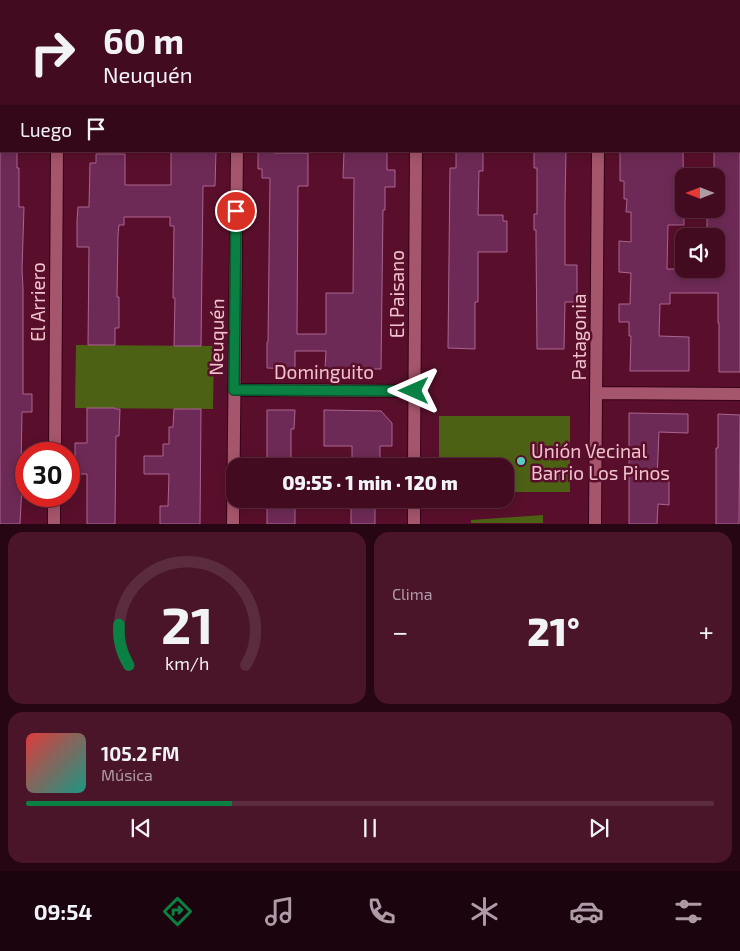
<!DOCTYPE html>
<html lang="es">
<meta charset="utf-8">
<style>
:root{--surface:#430b20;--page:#4a1429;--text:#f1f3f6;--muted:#af9ba5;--line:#5b2b3e;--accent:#0b8043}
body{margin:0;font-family:"Exo 2",sans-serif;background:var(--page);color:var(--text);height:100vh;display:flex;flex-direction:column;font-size:19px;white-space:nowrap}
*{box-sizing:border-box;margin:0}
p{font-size:16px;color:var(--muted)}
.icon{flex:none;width:28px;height:28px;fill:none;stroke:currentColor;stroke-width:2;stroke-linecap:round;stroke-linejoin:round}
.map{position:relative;height:524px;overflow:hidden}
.details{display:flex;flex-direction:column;gap:8px;padding:8px;background:#250612;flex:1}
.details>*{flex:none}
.guide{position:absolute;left:0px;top:0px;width:740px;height:152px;box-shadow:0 2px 12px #0003,0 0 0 1px var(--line);background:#430b20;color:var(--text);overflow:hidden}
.needle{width:32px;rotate:270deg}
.controls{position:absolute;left:675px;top:168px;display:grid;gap:10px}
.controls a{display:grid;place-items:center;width:50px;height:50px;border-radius:10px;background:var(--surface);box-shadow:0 2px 12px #0003,0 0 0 1px var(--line);font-size:25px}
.speed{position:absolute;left:15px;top:442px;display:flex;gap:10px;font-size:25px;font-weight:700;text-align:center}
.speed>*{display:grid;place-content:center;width:65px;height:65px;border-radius:50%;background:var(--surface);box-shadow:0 2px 12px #0003,0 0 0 1px var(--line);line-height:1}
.speed .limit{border:8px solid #d22;background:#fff;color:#111}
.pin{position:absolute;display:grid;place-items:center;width:42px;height:42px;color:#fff;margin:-21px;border:2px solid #fff;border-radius:50%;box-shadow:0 1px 5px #0007}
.me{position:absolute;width:55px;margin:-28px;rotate:270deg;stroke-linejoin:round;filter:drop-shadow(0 0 4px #0008)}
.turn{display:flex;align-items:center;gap:18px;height:105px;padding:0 20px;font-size:22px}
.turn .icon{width:65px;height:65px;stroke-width:2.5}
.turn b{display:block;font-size:35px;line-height:42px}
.then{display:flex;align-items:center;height:48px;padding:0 20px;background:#0003;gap:10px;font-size:19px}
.big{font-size:38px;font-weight:800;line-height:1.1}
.details .widget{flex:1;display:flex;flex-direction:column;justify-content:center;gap:8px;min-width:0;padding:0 18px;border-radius:15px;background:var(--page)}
.details .dial{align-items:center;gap:0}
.dial svg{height:130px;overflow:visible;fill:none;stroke:var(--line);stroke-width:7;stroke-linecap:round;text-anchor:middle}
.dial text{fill:var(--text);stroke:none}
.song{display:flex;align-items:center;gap:15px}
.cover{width:60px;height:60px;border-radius:8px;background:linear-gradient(135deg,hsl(0 70% 55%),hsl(170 70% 35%))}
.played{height:5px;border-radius:2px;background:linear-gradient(90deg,var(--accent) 30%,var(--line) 30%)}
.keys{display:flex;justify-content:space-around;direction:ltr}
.heat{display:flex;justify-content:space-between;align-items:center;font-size:28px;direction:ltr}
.details .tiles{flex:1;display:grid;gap:8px;grid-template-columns:1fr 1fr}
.widget:last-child{grid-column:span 2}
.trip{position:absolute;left:226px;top:458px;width:288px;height:50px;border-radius:15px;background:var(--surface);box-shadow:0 2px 12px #0003,0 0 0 1px var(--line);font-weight:800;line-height:50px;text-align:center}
.tab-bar{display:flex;height:80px;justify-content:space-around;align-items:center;background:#1b040d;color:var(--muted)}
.tab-bar .icon{width:35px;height:35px}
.tab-bar .current{color:var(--accent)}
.tab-bar b{font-size:22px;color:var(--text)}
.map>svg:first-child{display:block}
.green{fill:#4d6114}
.building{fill:#6e2a56;stroke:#ab6490}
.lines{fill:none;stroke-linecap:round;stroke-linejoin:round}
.street-casing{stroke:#350015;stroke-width:14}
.street{stroke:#a5556c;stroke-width:12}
.route-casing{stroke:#07532c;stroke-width:12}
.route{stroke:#0b8043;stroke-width:9}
.poi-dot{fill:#59cebe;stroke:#590f2b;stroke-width:2}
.labels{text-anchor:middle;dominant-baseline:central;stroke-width:5;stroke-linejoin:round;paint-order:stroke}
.street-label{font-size:19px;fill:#f1c3cd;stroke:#590f2b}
.poi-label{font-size:19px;fill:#f1c3cd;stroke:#590f2b;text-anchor:start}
</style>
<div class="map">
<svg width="740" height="524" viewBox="0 0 740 524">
<rect width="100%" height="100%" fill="#590f2b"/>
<path class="green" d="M76,345l138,1 -1,63 -138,-1z
M439,416h131v76h-65v-26h-66z
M543,515v8h-72v-3z"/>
<path class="building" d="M0,151h17v17h2v39h5l-2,63 1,18v106h9v18h-10l-1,54h5v17h-4l-2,41h-20z
M171,151h45l-1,35h-12l-2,160h-27l1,-48h-2l1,-72h-4v-9h-46v8h-5l-1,10 -1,62h2v31h-4v17h-27l1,-98h-12v-26l1,-14h11l1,-44h6v-9h29v31h46z
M258,151h16v2h34v33h-10l-1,148h29v-41h27l1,-115h-11l1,-27h43v19h8v17h-10v23h-2l-2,159h-56l1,-18h-31v18l-28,-1v-26h1l2,-164h-8v-9h-4z
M456,151h27v20h-4l-1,44h25v6h4v31h-29v50h-3v47l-27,-1 2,-180h6z
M534,151h32l-1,53v61h12v37h-12l-1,47h-27l-1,-108v-11h-2v-16h3v-46h-3z
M620,151h63l1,74h-16l-1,44h49v-33h-9v-24h9v-36h-2v-25h26v221h-21v-49h-1v-30h-48v11h-10l-1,32 30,1v34h-59l1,-35h-2v-14h-10v-18h11l1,-31 -12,-1v-31l12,1v-30h-5l1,-13h-3v-18h-4z
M87,408h28v1h5l-1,27h-3l-1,88h-28v-50h-12v-31h12z
M174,409h27l-1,115h-40v-18h8l1,-32h-25v-18h19v-12h6v-17h4z
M267,410h28l-1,19h-3v37h-24z
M324,410l57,1 11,12v23h-12v20h-28v-20h-28z
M629,413l59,1v19l-29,-1 -2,47h12v26l-11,-1 -1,20h-28z
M718,414l22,1 -1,109h-23v-76h2z
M272,499h23v25h-28v-17h5z
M351,499h24v25h-24z"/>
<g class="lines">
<g class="street-casing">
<path id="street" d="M58,1v-1
M238,1v-1
M417,1v-1
M599,1v-1
M234,390l180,1
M596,393l144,1
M55,454l2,-303
M414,466l2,-315
M54,524v-28
M233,524l4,-373
M414,524v-25
M595,524l3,-373"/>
</g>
<use href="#street" class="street"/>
</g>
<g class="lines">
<g class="route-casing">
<path id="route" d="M236,211l-2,179 180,1"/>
</g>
<use href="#route" class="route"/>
</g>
<circle class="poi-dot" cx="521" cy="461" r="5"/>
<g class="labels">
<g class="street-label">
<text transform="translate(396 294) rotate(-90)">El Paisano</text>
<text transform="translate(37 302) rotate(-90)">El Arriero</text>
<text transform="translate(216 337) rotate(-89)">Neuquén</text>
<text transform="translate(578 337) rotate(-90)">Patagonia</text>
<text x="324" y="371">Dominguito</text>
</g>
<g class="poi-label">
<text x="531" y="450">Unión Vecinal<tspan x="531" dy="22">Barrio Los Pinos</tspan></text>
</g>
</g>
</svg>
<div class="controls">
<a><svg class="needle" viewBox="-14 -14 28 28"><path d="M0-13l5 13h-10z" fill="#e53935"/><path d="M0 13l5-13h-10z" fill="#af9ba5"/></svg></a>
<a><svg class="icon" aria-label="sound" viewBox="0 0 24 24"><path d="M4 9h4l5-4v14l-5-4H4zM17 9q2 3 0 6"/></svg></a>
</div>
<div class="speed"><div class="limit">30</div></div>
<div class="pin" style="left:236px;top:211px;background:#d93025"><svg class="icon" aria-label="arrive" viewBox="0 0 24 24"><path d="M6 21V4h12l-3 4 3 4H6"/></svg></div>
<svg class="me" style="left:414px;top:391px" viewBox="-20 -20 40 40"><path d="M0-17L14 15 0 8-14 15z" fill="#0b8043" stroke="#fff" stroke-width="4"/></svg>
<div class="trip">09:55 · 1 min · 120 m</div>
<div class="guide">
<div class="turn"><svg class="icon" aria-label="right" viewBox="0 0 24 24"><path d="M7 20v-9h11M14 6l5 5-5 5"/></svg><div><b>60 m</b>Neuquén</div></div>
<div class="then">Luego<svg class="icon" aria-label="arrive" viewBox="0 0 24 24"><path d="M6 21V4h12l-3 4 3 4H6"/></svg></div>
</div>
</div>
<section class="details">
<div class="tiles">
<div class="widget dial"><svg viewBox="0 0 100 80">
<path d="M14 69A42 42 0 1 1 86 69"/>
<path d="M14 69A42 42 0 0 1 8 44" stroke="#0b8043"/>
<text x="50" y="56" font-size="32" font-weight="700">21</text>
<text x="50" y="72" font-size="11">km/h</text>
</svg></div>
<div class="widget"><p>Clima</p>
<div class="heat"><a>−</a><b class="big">21°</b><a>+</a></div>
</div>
<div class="widget">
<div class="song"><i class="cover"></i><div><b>105.2 FM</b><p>Música</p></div></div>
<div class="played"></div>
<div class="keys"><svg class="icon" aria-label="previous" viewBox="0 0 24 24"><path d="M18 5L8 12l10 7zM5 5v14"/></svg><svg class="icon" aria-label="pause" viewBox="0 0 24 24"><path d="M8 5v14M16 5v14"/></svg><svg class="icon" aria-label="next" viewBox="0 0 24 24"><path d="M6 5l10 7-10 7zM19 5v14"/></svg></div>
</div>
</div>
</section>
<nav class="tab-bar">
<b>09:54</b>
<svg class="icon current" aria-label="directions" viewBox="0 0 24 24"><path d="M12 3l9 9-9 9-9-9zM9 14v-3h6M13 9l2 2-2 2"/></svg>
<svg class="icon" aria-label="music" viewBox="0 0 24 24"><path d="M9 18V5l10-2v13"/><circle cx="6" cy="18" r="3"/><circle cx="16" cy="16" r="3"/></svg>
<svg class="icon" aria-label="phone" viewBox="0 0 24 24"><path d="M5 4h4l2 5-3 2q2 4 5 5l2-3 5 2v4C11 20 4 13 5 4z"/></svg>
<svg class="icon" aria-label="climate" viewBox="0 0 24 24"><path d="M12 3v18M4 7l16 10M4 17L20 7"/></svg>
<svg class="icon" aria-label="car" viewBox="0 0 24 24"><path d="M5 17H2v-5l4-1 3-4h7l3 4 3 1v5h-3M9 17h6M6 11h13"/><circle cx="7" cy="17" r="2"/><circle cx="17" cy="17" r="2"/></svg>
<svg class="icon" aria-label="filters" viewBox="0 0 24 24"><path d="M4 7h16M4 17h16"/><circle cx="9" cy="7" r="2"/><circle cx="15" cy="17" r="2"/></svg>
</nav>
